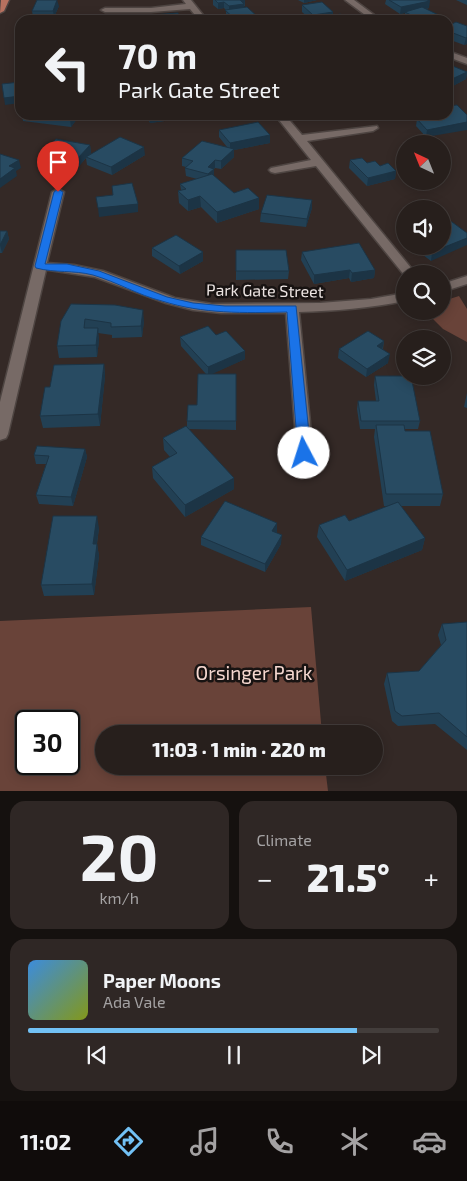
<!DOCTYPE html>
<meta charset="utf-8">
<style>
:root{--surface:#271f1c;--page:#2f2725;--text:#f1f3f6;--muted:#a4a2a3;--line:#433d3b;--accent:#72c1f5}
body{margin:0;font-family:"Exo 2",sans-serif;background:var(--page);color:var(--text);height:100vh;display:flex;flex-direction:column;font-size:19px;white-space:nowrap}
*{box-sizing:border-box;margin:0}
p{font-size:16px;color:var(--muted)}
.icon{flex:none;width:28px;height:28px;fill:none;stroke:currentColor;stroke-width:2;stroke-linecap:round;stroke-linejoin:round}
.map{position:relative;height:791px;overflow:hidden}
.panel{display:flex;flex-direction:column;gap:10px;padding:10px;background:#15110f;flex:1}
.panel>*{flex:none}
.top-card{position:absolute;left:15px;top:15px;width:438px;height:105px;border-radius:15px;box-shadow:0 2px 12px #0003,0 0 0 1px var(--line);background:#271f1c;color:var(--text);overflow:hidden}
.needle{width:32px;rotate:317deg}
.tools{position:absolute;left:396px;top:135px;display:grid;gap:10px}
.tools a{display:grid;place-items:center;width:55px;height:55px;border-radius:50%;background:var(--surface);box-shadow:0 2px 12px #0003,0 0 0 1px var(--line);font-size:25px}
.speed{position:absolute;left:15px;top:710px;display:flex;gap:10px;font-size:25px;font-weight:700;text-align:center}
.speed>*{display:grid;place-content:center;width:65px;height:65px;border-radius:50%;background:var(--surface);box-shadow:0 2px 12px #0003,0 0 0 1px var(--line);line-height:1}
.speed .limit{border:2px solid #111;border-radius:8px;background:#fff;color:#111}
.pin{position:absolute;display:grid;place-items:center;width:42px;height:42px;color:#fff;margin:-51px -21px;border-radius:50% 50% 50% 0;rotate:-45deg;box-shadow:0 0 5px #0007}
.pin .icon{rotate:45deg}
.me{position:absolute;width:55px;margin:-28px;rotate:355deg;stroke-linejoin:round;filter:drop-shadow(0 0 4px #0008)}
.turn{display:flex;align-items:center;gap:18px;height:105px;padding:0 20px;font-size:22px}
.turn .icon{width:65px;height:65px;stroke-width:2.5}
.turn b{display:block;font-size:35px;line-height:42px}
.big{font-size:38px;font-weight:800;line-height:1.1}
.panel .tile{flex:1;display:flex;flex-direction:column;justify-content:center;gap:8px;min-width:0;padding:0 18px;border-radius:15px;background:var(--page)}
.panel .dial{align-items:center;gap:0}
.dial b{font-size:65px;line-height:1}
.song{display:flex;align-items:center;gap:15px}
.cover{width:60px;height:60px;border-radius:8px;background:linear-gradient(135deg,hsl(210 70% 55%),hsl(70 70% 35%))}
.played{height:5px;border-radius:2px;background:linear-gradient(90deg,var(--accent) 80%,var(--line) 80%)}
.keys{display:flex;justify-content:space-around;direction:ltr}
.heat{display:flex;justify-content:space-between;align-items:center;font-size:28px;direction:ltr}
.panel .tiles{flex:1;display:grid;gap:10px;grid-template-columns:1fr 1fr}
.tile:last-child{grid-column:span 2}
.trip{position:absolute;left:95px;top:725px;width:288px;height:50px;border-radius:25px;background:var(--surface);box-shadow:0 2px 12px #0003,0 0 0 1px var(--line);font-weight:800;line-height:50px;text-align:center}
.tabs{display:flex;height:80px;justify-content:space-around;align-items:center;background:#100c0b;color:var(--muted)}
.tabs .icon{width:35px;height:35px}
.tabs .on{color:var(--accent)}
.tabs b{font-size:22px;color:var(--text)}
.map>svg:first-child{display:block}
.green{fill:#694339;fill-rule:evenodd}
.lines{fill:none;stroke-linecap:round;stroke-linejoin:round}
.street-casing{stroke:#4e4542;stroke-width:3}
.primary-casing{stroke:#4e4542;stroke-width:3}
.street{fill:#776a66;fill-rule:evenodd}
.primary{fill:#b7715f;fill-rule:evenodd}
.wall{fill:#224054}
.shaded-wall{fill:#1c3445}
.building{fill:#284b62;stroke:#1c3445}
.route{fill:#1a73e8;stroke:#114b97}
.labels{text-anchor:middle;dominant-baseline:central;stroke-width:5;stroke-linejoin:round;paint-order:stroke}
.street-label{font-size:16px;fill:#ede5e3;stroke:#181312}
.near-park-label{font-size:19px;fill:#f6d8d0;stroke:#181312}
</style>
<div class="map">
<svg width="467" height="791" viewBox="0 0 467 791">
<rect width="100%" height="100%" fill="#342926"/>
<path class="green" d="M459,296l8,13v33l-24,-13 -18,-18h17l1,-10z
M311,607l11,127h-218v32h221l3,25h-328v-170zM26,721h43v43h-43z"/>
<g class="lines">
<g class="street-casing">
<path id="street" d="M183,0h8l16,20h-8l-9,-11 -39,3h-46l-4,-2 4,-2h46l35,-4z
M345,0h9l27,20h-9z
M448,51l19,7v6l-19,-7z
M275,115h10l17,20 75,-9 1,2 -5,3 -66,10 109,133h-11v2l-89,-110 -41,7 -4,-1 -2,-2 2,-2 40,-8z
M58,189l6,3 -17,71 27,2 29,6 72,27 37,6 108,-1 51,-4 34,-6v8c-35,7 -70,10 -106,11l14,141 -2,4 -6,2 -6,-2 -2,-4 -11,-140h-65l-28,-3 -27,-7 -71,-26 -46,-7h-3l-38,164 -2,4 -6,2v-38l52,-210z
M467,276v8l-25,8v-8z"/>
</g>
<g class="primary-casing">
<path id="primary" d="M1,0h8l-5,11 -4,2z"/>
</g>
<use href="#street" class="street"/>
<use href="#primary" class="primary"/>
</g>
<path class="wall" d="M213,0h32v6h-1v1l15,11v2h-30l-3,-4v-6l-2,-2 -6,1 -5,-4z
M298,0h19l-13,3z
M386,0h26l17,8 -3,1 22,11h-42l-2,-1 1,-6 -5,1 -15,-10z
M456,0h11v5z
M302,5l31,7v4l16,2v2h-38l-9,-8z
M59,6l-5,11h-21l-1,-6z
M448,26h19v18l-3,1 -16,-6z
M448,64l19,8 -1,7 -15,8 -3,-2z
M20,69v12l-5,-1 -1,-8z
M22,115h58l-9,12 -48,-6z
M146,115h47v2l-43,6z
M433,115h15l-22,22 -10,-11 1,-7 16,-2z
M219,130l51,5v8l-36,7v7l-13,12 -6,-1 -1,1v7l20,17 25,16 -42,14 -16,-16 -13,4 -9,-8 -1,-12 3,-1 -1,-6 17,-5 -11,-3 -1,-8 1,-1 -4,-1v-8l45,-11 -8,-10z
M90,145l1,8 -2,2h56l-33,20 -25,-10 -1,-7 -7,8 -35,-7 -1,-8z
M404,152h1v9l-2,-1z
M350,160l30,6 16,5 -1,8 -28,7 -18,-18z
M312,208l-6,19 -46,-5 1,-9z
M0,231h7l2,8 -7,14h-2z
M411,246h31l-11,15z
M152,248l51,13 -23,13 -28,-18z
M236,250l53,21 -1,8 -52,1z
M302,252l73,18 -1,8 -23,4 -2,-4 -35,6 -13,-24z
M71,304l73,17 -2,16 -30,1v-3l-14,-2 1,7 -2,17 -38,1 -2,-12z
M216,335l29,16v8l-34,15h25v56l-47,-1 45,60 -49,28 -32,-39 -1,-11 18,-10 -6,-7 -1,-12 24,-10v-7l10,-16 9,-31 -25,-28 -1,-9z
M384,341l-1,8 5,14 -22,14 -28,-19 1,-9z
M104,364l1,12 -5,50 -57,2 -3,-12 10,-29z
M375,376l45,45 -2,8h-13v2l38,63 -3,12h-39l24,32 -3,12 -77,31 -28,-44 2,-12 30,-4 39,-15h-4l-10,-69 1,-8h-15l-3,-20 1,-8h18l-2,-16z
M467,393v15l-3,-1z
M85,449l2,8 -14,49 -34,-2 -3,-9 10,-31h-10l-2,-9z
M99,528l-2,16 2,12 -5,39 -50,1 -3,-11z
M277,531l-1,2 5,11 -16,28 -64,-27v-8z
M467,622v128l-32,-26 -37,2 -6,-5 -8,-37 3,-11 32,-2 22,-26 -3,-10 4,-11z"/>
<path class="shaded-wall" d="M57,0l2,6 -5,11 -1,-6z
M240,0h5l-1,11 -15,2v-7z
M304,0h13l-13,3z
M430,1l-1,7 -23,5 -1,-1v1l-5,1 1,-7z
M224,2v6l-6,1v-6z
M333,12l-1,6 -10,2h-9v-5z
M467,37v7l-3,1 2,-7z
M467,72l-1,7 -15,8 1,-8z
M20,96v7l-15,2 -1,-7z
M73,115h7l-9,12 -1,-8z
M91,115h50v1l-50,5z
M149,115h44v2l-43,6z
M206,115h14l-14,2z
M467,122v8l-41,7 1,-7z
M270,135v8l-36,7v7l-13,12v-8l9,-10v-8z
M90,145l1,8 -4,4h-1v1l-7,8 -1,-8z
M144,147l1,8 -33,20 -1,-8z
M450,154l-1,8 -7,3v-6z
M19,160l2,8 -5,3 1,5 -17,12v-9l9,-13z
M215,160v8l-1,1v7l-6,6v-15z
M396,171l-1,8 -28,7 1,-8z
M200,196l1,11 -13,4v-11z
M259,198v11l-42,14v-11z
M312,200v8l-6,19 1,-8z
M138,204v8l-39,5 -1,-9z
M7,231l2,8 -7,14 -2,-8z
M467,238v7l-36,16 1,-9z
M203,252v9l-23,13 -1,-8z
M350,270l-1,8 -35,6v-9z
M375,270l-1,8 -23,4 1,-9z
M143,310l1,11 -2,16 -1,-11z
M98,328l1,12 -2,17 -1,-12z
M384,341l-2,9 -5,-4z
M245,351v8l-37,17v-9z
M390,354l-2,9 -22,14 1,-8z
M104,364l1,12 -5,50 -2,-12z
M85,449l2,8 -14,49 -2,-9z
M234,478v11l-49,28v-12z
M97,516l2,12 -4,28 -2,-12z
M277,523v8l-5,9v-9z
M282,535l-1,9 -16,28v-8z
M425,538l-3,12 -77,31 2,-11z
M97,544l2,12 -5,39 -2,-11z"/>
<path class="building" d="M37,0h20l-4,11h-21z
M215,0h25l4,4 -15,2 -5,-4 -6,1z
M389,0h38l3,1 -29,6z
M322,2l11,10 -20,3 -11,-10z
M247,7l12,11 -13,2h-10l-11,-10z
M422,7l27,13h-28l-16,-8z
M178,13l2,7h-39l-2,-4z
M340,14l9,4 -5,2h-25z
M57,18l5,2h-10z
M70,18l6,2h-12z
M456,22l11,4v11l-1,1 -18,-7v-5z
M448,64l19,8 -15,7 -4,-2z
M20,69v5l-6,-2z
M20,82v14l-16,2 -2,-14z
M457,105l10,10v7l-40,8 -10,-11 23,-3v-1h8v-9z
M34,115h39l-3,4z
M258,122l12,13 -40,8 -11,-13z
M120,137l24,10 -33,20 -25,-10z
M56,139l34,6 -12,13 -35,-7z
M202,141l32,8 -13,12 -6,-1 -7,7 6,2 -6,5 -23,-6 8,-7 -11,-3z
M422,142l5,2h-9z
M442,151l8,3 -8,5z
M0,154l19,6 -10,6 6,2 -15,11z
M362,158l5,5 8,-2 5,5 8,-3 8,8 -28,7 -18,-18z
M212,174l22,19 14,-5 11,10 -42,14 -17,-16 -12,4 -10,-9 8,-2 -6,-5z
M132,183l6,21 -40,4 -2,-11 17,-2 -1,-9z
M267,195l45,5 -5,19 -46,-6z
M448,219l19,14v5l-35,14 -8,-6h18v-25z
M0,231h7l-7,14z
M176,235l27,17 -24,14 -27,-18z
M359,243l16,27 -23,3 -2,-3 -36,5 -12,-23z
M236,250h50l3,21h-53z
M71,304l44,1 28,5 -2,16 -30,1v-4l-26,-4 -1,9h14l-2,17 -39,1 4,-25z
M208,326l8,9 10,-4 19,20 -37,16 -28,-30z
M368,331l16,10 -7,5 13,8 -23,15 -28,-20z
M104,364l-6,50 -58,2 5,-29h5l4,-22z
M198,374h38v47h-49l1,-16h9z
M375,376h36l9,45h-59l-3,-20h21z
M376,425h28l1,6h25l13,63h-57z
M186,426l48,52 -49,27 -33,-38 25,-14 -14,-15z
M37,446l48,3 -14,48 -35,-2 13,-39 -15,-1z
M225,501l52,22 -5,8 10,4 -17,29 -64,-27z
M398,502l27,36 -78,32 -28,-45 26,-10 4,6z
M53,516h44l-4,28h4l-5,40 -51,1z
M467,622v115l-28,-24 -37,3 -7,-5 -8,-38 32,-2 27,-31 -4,-16z"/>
<path class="route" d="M58,189l5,3 -18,72h22l32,7 68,26 26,6 32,3h71l15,147 -2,4h-9l-2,-4 -11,-141c-43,1 -84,2 -125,-11 -24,-6 -45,-19 -69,-26 -19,-5 -38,-2 -57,-7l-1,-2 19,-74z"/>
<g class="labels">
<g class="street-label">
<text transform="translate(265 290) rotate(1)">Park Gate Street</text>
</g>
<g class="near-park-label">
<text x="254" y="672">Orsinger Park</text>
</g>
</g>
</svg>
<div class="tools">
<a><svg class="needle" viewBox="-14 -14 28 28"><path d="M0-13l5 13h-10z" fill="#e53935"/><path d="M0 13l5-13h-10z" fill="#a4a2a3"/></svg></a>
<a><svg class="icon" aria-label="sound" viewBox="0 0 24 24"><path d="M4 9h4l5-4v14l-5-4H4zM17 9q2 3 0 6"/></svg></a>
<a><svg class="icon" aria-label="search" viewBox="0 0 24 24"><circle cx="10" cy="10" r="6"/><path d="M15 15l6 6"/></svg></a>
<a><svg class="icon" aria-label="layers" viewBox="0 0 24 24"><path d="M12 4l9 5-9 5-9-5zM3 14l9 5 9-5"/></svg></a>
</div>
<div class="speed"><div class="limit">30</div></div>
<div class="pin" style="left:58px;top:192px;background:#d93025"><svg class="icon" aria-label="arrive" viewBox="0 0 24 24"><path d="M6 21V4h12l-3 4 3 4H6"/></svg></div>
<svg class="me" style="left:304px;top:453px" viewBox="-20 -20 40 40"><circle r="19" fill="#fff"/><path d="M0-13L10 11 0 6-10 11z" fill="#1a73e8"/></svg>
<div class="trip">11:03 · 1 min · 220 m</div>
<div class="top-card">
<div class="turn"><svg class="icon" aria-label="left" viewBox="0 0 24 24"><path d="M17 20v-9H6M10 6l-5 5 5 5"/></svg><div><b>70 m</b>Park Gate Street</div></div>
</div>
</div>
<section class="panel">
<div class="tiles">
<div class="tile dial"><b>20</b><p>km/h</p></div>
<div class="tile"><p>Climate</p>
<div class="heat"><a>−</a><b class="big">21.5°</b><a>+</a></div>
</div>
<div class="tile">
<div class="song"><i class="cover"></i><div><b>Paper Moons</b><p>Ada Vale</p></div></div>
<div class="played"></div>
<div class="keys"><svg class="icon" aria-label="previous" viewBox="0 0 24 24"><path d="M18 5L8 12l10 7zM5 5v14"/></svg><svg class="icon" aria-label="pause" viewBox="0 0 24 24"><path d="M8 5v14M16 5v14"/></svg><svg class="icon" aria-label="next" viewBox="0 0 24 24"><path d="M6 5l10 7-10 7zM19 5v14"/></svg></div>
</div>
</div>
</section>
<nav class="tabs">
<b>11:02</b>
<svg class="icon on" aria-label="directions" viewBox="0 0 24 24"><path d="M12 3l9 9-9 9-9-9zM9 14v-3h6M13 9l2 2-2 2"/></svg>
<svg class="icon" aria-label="music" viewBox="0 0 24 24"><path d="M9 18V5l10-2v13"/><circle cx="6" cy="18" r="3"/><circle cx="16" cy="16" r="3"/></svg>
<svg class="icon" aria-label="phone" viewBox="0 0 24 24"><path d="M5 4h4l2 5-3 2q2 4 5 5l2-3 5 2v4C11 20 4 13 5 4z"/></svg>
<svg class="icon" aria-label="climate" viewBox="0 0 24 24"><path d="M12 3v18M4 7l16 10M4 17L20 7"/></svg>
<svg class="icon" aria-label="car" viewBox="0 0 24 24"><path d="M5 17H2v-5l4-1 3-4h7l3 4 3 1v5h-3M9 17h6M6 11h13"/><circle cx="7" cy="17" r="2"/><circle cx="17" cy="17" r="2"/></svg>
</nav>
